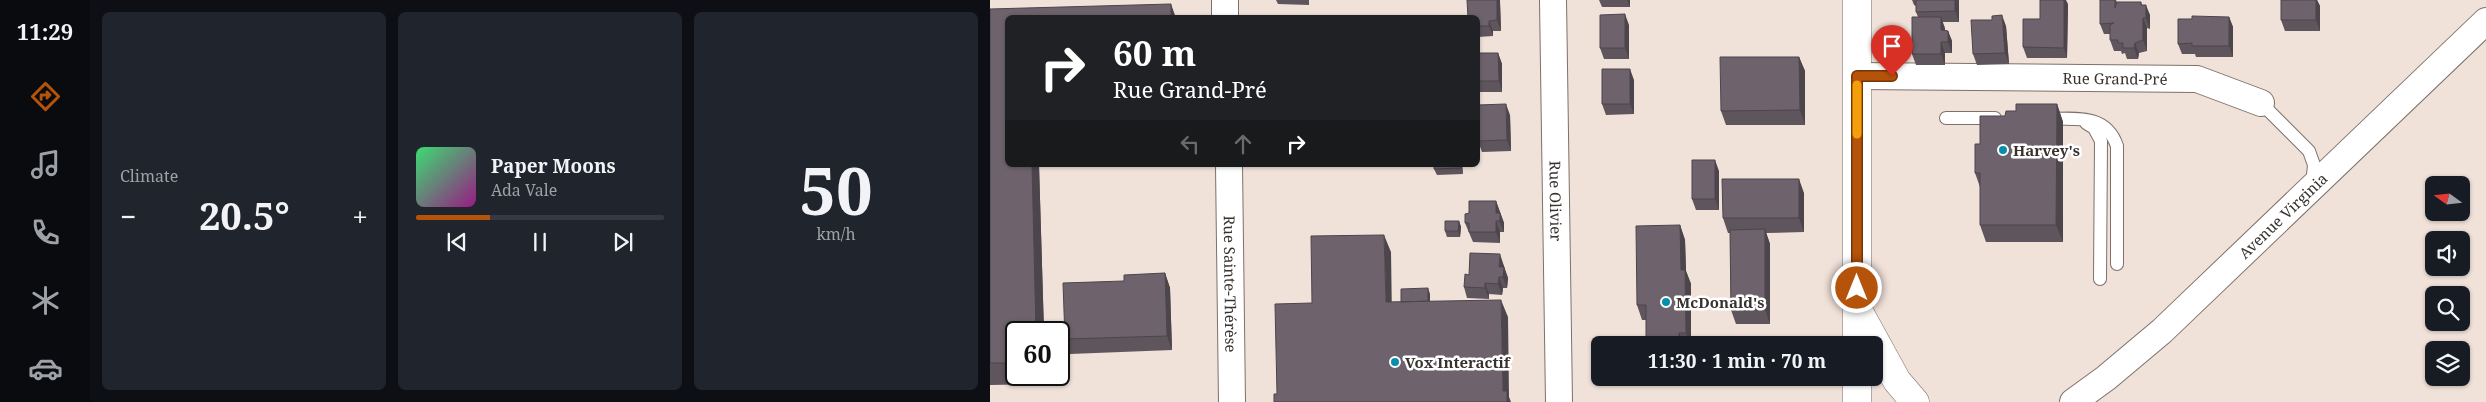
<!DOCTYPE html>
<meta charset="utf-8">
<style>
:root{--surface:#171b24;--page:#20242c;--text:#f1f3f6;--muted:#9ea1a6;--line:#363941;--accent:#b45309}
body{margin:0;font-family:"Noto Serif",serif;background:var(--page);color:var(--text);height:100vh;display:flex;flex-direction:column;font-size:19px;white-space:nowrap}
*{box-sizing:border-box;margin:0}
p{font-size:16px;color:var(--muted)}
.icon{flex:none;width:28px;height:28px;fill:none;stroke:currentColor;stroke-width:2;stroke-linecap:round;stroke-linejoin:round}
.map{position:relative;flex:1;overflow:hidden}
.drawer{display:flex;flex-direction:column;gap:12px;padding:12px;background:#0d0f14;width:900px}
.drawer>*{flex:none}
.hud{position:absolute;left:15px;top:15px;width:475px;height:152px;border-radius:8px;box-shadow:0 1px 4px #0004;background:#202124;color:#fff;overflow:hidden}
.needle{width:32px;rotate:285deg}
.controls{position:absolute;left:1435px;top:176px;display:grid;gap:10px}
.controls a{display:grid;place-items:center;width:45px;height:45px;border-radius:8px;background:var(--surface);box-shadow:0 1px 4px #0004;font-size:25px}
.speed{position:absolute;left:15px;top:321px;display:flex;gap:10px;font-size:25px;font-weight:700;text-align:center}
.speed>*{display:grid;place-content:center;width:65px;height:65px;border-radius:50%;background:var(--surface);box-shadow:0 1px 4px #0004;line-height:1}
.speed .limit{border:2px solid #111;border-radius:8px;background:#fff;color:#111}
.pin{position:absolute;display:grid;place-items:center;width:42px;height:42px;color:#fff;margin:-51px -21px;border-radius:50% 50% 50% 0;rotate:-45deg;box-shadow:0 0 5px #0007}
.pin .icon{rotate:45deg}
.me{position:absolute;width:55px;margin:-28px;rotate:0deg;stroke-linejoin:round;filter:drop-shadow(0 0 4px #0008)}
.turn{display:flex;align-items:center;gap:18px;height:105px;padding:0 25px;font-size:22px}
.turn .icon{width:65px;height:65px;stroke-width:2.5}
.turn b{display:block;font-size:35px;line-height:42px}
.lanes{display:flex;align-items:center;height:48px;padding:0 25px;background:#0003;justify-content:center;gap:25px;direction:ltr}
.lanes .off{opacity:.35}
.big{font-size:38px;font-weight:700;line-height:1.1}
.drawer .widget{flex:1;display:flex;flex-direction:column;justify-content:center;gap:8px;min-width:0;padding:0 18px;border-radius:8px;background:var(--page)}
.drawer .dial{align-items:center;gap:0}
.dial b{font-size:65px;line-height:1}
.song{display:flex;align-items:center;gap:15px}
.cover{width:60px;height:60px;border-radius:8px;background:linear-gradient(135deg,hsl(140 70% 55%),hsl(310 70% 35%))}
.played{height:5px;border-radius:2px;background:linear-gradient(90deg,var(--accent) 30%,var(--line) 30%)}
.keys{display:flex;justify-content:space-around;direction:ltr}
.heat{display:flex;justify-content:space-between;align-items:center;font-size:28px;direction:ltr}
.drawer .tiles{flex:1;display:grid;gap:12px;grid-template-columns:repeat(3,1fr)}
.trip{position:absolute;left:601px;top:336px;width:292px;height:50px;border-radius:8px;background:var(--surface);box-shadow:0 1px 4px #0004;font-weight:700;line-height:50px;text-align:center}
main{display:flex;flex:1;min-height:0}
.dock{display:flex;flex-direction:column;width:90px;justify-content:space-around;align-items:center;background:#090b0e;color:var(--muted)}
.dock .icon{width:35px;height:35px}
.dock .active{color:var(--accent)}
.dock b{font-size:22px;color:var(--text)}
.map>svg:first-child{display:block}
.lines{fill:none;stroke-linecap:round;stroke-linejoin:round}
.service-casing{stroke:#7e716a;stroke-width:14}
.minor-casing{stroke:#7e716a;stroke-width:28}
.primary-casing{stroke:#7e716a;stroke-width:29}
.service{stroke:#fff;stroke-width:12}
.minor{stroke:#fff;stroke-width:26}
.primary{stroke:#fff;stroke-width:28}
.wall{fill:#5f555d}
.shaded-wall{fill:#4d454c}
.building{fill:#6e636c;stroke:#4d454c}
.route-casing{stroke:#753606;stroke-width:12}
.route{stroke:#b45309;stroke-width:9}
.slow{stroke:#f59e0b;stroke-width:9}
.poi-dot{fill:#078eac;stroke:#fff;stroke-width:2}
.labels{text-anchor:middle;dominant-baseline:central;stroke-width:5;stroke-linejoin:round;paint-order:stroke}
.street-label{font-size:15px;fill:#38322f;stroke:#fff}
.poi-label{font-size:15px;font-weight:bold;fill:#38322f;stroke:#fff;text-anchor:start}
</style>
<main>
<nav class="dock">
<b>11:29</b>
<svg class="icon active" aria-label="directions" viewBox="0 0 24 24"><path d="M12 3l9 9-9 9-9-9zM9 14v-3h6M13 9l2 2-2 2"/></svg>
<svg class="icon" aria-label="music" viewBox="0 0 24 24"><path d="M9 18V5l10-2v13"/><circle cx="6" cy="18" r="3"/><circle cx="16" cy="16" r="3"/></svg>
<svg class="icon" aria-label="phone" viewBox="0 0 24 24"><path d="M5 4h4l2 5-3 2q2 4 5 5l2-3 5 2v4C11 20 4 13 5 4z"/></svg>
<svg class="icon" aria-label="climate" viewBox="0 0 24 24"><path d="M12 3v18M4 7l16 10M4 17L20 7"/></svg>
<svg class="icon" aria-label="car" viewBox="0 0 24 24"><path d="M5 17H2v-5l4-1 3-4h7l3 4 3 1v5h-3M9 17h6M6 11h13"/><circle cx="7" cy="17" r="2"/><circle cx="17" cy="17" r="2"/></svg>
</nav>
<section class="drawer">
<div class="tiles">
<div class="widget"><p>Climate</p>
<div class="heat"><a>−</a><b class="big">20.5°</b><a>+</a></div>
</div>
<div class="widget">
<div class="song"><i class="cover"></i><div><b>Paper Moons</b><p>Ada Vale</p></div></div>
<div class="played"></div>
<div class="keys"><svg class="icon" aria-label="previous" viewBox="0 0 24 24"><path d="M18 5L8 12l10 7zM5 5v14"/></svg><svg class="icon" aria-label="pause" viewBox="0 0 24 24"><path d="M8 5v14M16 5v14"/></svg><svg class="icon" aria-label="next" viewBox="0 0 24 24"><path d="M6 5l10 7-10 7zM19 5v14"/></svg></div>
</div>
<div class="widget dial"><b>50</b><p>km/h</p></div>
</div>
</section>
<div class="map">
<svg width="1496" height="402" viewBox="0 0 1496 402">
<rect width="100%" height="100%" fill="#f0e1d9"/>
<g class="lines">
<g class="service-casing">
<path id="service" d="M1271,103l48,48 5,14 -2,20
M956,118h49
M1055,119c30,0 61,-6 72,27v118
M1096,123l8,5 7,13 -1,138"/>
</g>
<g class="minor-casing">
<g id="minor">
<path d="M235,0v18"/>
<path id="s1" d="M563,0l6,402"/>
<path id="s2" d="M867,76l340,3 64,24"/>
<path id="s3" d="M239,165l3,237"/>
<path id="s4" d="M1083,402l33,-24 56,-47 324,-310"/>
</g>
</g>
<g class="primary-casing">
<path id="primary" d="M868,310l39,71 18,21
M867,345v-345
M867,378v24"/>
</g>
<use href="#service" class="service"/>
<use href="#minor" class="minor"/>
<use href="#primary" class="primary"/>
</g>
<path class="wall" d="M286,0h33v5l-31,-1z
M609,0h31v7h-28z
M922,0h47v22h-17l3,8 3,1 4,10v12h-7v12h-29l-4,-11 6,-37 -2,-5v-6l-2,-1z
M1110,0h16l1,2h24l1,3 8,10v14l-3,-1v23l-8,2 -1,6h-11l-2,-6 -3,1 -1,-3h-7l-4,-11v-6h-6l-4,-10z
M1291,0h36l3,6v25h-35l-4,-11z
M510,2l1,29h-8v5l-15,1v-19z
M1078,4l-1,54h-40l-4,-11 17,-28z
M0,9l18,9v147h31l5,167h-28v43h29v9l-55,1z
M1239,17l4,10v30h-37l-1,-3h-13l-4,-10 14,-25z
M639,25v34h-25l-4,-11z
M1016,26l3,38 -32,1 -4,-11z
M488,53h20l4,11v28h-24z
M809,57l6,14v54h-79l-5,-14z
M644,80v34l-28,1 -4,-11z
M1067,104l6,18v120h-77l-6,-17v-38l-5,-14 5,-29 25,-28 11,-5z
M520,115l1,36 -29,1 -4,-11z
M472,165l1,9 -26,1 -3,-6z
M729,171v39h-23l-4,-11z
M814,193v39l-38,1 4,11v80h-34l-5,-14 -1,-77h-2l-5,-15z
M506,201l8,22v9h-4v11l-27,-1 -8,-19 4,-10z
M469,221l2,6 -1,10h-13l-2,-6z
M690,225l5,15 1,31 5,13v61h-45v-25h-4l-5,-15z
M514,265v3l4,10 -1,10h-4l-1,7 -13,-1v5l-22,-1 -3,-11 5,-12z
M175,273l5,15 2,62 -102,4 -5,-15 59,-58z
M660,378h35v5h-33z"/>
<path class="shaded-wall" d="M507,0h3v2l1,29 -4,-11z
M637,0h3v7z
M965,0h4v22l-4,-11z
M1074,0h2l2,4 -1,54 -3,-10z
M1326,0h1l3,6v25l-4,-11z
M181,4l5,14h-5z
M1156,5l4,10v14l-4,-11z
M635,14l4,11v34l-4,-11z
M1012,15l4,11 3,38 -4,-11z
M951,17l4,11v13l-4,-11z
M1239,17l4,10v30l-4,-11z
M1153,18l4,10v23l-4,-11z
M499,21l4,10v5l-4,-10z
M958,31l4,10v12l-4,-11z
M951,42l4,11v12l-4,-11z
M1145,43l4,10 -1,6 -4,-11z
M508,53l4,11v28l-3,-11z
M809,57l6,14v54l-5,-15z
M640,69l4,11v34l-4,-10z
M516,104l4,11 1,36 -4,-11z
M1067,104l6,18v120l-7,-17z
M725,160l4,11v39l-4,-11z
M42,165h7l5,167h-8z
M471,165h1l1,9 -2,-6z
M809,179l5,14v39l-5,-14z
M506,201l8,22v9l-8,-19z
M469,221l2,6 -1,10 -2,-6z
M506,221l4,11v11l-4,-11z
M690,225l5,15 1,31 5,13v61h-1l-4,-12 -5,-63z
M775,229l5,15v80l-5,-15z
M394,235l7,17 1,67 -6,-17z
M510,254l8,24 -1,10 -8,-21z
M175,273l5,15 2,62 -5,-14z
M509,277l4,11 -1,7 -4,-11z
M495,283l4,11v5l-4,-11z
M438,288l2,6v17l-2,-5z
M511,300l7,17 1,80 2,5h-4l-4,-11z
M689,333l4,12h-4z
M52,375h3v9z"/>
<path class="building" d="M477,0h30v20l-8,1v5h-11v-8h-10z
M926,0h39v11l-39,1z
M1050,0h24v48l-41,-1v-28h17z
M1110,0h15v8l2,-6h24v3h5v13h-3v22l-8,3 -1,5h-11v-5h-5v-3h-8v-15l4,-2 -14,1z
M1291,0h35v20h-35z
M181,4v14h-163v147h24l4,167h-20v31h-26v-354z
M635,14v34h-25v-33z
M1012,15l3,38 -32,1 -2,-34h21v-4z
M1202,16l37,1v29h-37v-3l-14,1v-25h14z
M922,17h29v13l7,1v11h-7v12h-29z
M488,53h20l1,28h-21z
M730,57h79l1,53 -79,1z
M612,69h28v35h-28z
M516,104l1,36 -29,1v-36z
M1026,104h41l-1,121h-76v-52h-5v-29h5v-28h25l1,-5h10z
M702,160h23v39h-23z
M444,165h27v3l-27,1z
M732,179h77v39h-76z
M479,201h27v12h4v8h-4v11h-27v-9h-4v-9l4,-1z
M455,221h14l-1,10h-13z
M690,225l1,45h4l1,63h-7v12h-33v-40h-9l-1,-79z
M775,229v80l-34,1 -1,-80z
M394,235l2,67 115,-2 2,91h4v11h-233v-8h3l-2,-90 37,-1 -1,-67z
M480,253l30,1 -1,13h5l-1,10h-4l-1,7 -13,-1v5l-21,-1 1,-13 4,1z
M175,273l2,63 -102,3 -2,-56 61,-2v-6z
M438,288v13l-27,1v-13z"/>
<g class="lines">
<g class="route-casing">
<path id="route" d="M867,288v-212h35"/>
</g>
<use href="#route" class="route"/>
<path class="slow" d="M867,134v-49"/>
</g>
<g class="poi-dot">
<circle cx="1013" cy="150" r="5"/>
<circle cx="676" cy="302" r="5"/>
<circle cx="405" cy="362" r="5"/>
</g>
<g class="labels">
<g class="street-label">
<text stroke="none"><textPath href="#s2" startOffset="258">Rue Grand-Pré</textPath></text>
<text stroke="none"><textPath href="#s1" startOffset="201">Rue Olivier</textPath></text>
<text stroke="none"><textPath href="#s4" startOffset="281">Avenue Virginia</textPath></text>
<text stroke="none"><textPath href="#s3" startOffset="119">Rue Sainte-Thérèse</textPath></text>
</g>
<g class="poi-label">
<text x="1023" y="150">Harvey's</text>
<text x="686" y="302">McDonald's</text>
<text x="415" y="362">Vox Interactif</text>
</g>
</g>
</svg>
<div class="controls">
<a><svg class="needle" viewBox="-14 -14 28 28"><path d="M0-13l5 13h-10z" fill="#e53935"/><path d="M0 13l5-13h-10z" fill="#9ea1a6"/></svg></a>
<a><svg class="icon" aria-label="sound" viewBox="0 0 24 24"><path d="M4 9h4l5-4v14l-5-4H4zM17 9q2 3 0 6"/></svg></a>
<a><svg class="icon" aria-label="search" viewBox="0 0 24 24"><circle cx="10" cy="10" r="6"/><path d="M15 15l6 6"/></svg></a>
<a><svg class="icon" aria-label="layers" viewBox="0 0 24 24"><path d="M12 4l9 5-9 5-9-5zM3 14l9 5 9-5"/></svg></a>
</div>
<div class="speed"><div class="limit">60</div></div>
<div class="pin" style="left:902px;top:76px;background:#d93025"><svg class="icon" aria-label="arrive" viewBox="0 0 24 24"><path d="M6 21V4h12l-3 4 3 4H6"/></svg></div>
<svg class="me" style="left:867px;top:288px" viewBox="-20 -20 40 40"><circle r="17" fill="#b45309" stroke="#fff" stroke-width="3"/><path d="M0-11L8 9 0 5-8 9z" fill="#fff"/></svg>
<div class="trip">11:30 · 1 min · 70 m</div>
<div class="hud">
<div class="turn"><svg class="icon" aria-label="right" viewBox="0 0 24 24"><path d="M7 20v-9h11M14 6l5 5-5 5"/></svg><div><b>60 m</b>Rue Grand-Pré</div></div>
<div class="lanes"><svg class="icon off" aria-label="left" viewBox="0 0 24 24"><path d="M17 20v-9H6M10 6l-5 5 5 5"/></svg><svg class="icon off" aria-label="ahead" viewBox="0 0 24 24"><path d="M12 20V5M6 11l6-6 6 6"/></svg><svg class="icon" aria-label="right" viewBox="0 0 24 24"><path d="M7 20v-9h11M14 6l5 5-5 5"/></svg></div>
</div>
</div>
</main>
